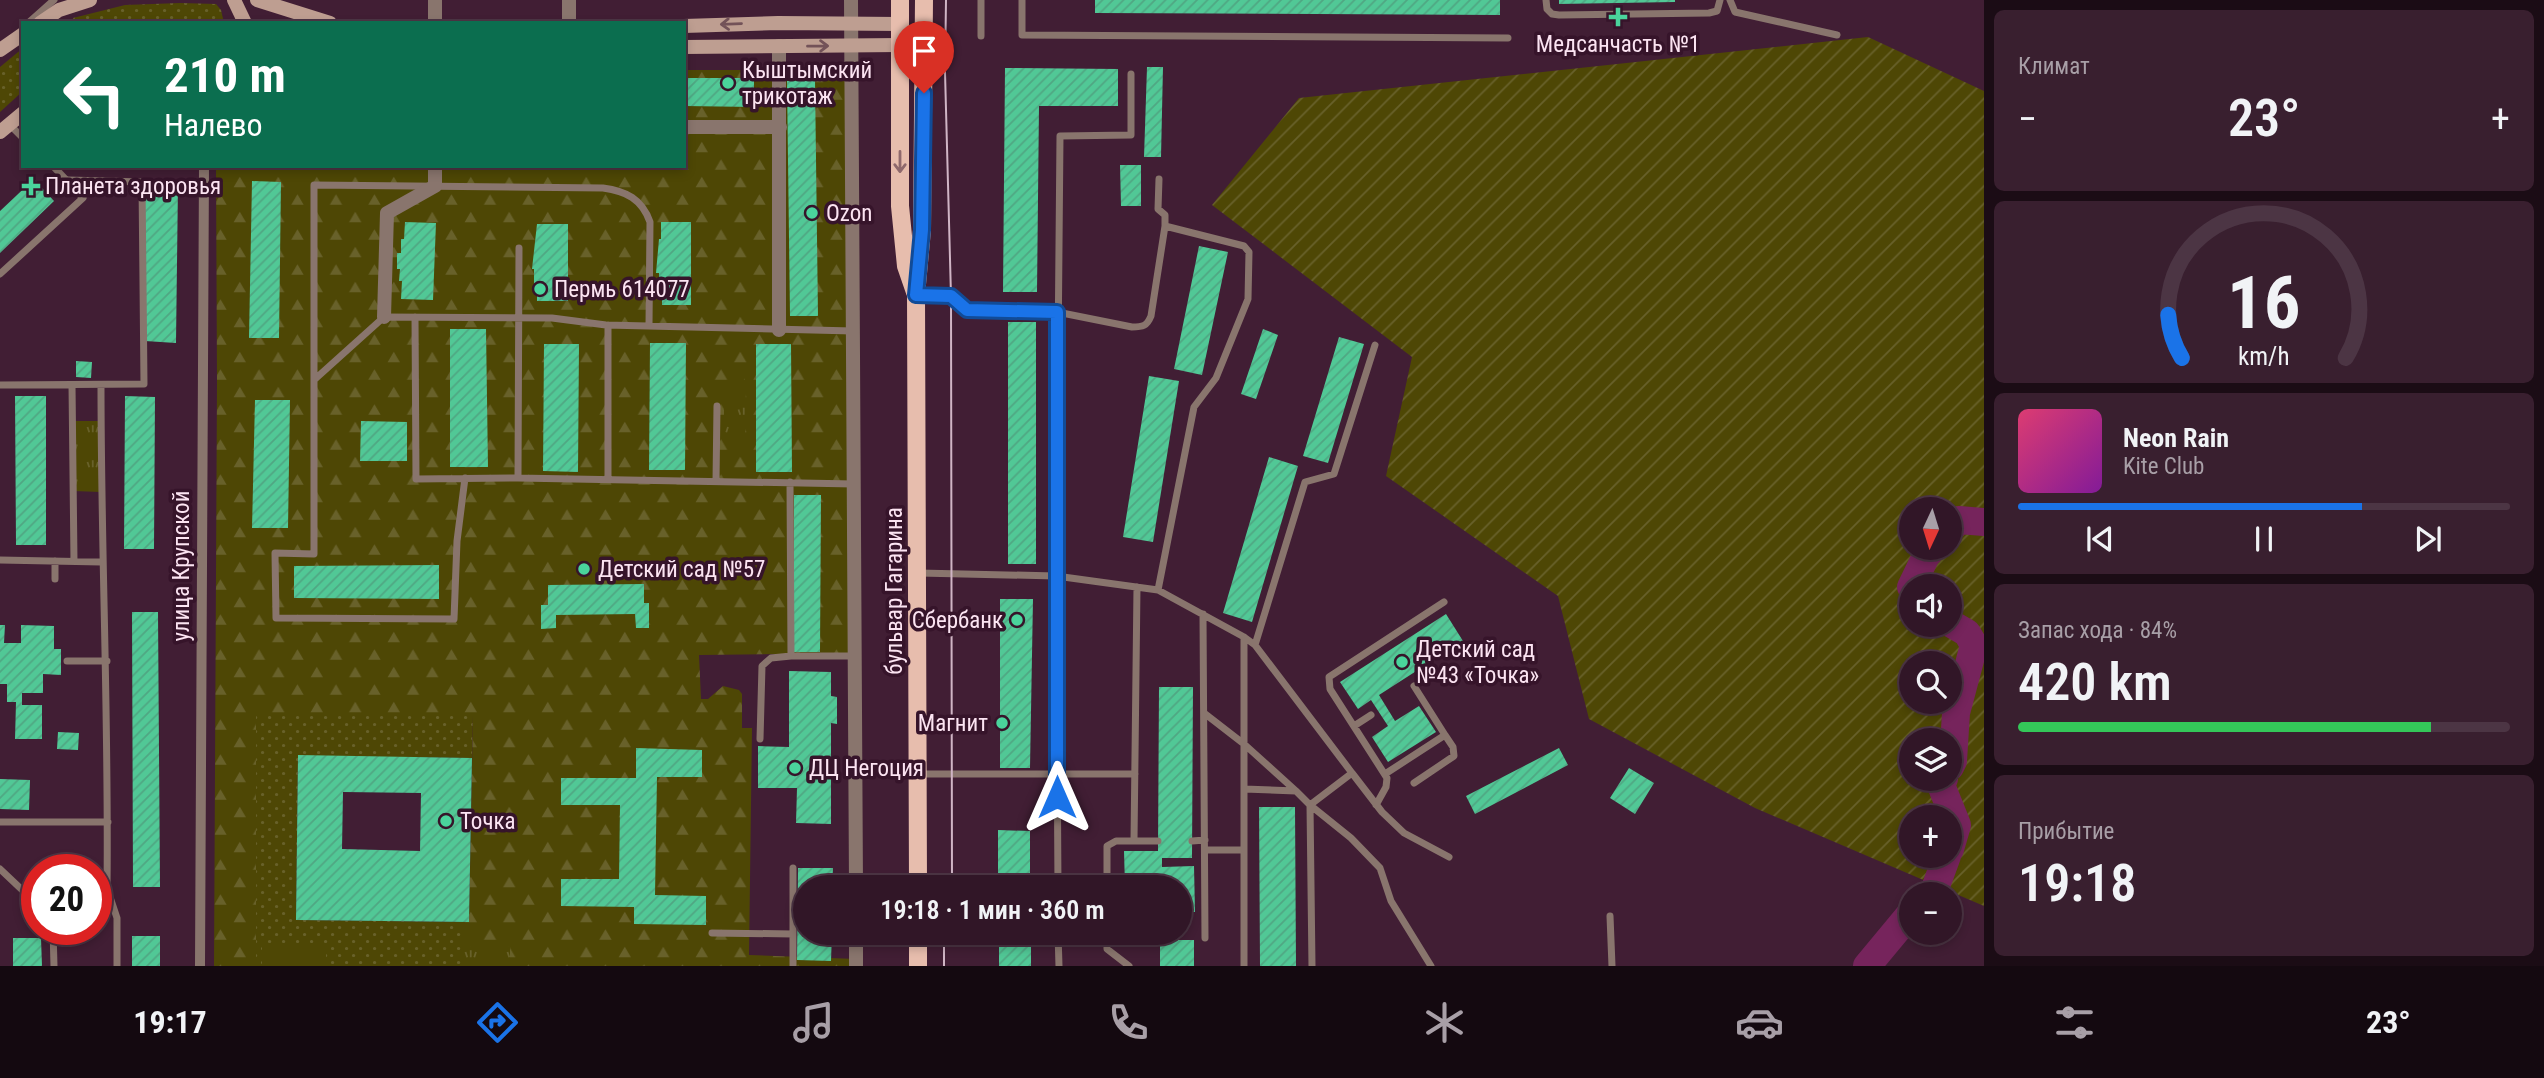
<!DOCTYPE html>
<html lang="ru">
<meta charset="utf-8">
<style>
:root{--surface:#311627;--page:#391f2f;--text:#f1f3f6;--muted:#a89fa7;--line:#4c3544;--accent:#1a73e8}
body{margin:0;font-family:"Roboto Condensed",sans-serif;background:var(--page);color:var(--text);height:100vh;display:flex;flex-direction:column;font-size:26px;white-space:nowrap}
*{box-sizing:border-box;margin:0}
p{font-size:23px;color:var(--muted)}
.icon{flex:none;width:38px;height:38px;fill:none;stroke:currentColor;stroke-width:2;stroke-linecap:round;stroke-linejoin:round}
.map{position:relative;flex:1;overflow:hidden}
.panel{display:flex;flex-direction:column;gap:10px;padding:10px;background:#1b0c15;width:560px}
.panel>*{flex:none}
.guide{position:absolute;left:21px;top:21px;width:665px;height:147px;border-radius:0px;box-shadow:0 4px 10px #0003,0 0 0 2px var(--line);background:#0b6e4f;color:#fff;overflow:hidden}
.needle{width:46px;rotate:184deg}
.controls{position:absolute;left:1899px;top:497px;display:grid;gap:14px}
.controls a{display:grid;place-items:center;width:63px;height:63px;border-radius:50%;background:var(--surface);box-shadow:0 4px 10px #0003,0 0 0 2px var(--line);font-size:35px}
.speed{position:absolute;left:21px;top:854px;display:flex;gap:14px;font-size:35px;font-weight:700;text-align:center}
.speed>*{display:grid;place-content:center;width:91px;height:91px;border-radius:50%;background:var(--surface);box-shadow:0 4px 10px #0003,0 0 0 2px var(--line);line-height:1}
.speed .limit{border:10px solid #d22;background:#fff;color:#111}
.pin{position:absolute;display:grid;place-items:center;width:60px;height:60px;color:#fff;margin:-72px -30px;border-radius:50% 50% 50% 0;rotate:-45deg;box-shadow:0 0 7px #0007}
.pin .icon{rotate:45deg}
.me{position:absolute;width:77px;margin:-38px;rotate:0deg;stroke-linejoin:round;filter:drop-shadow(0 0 5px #0008)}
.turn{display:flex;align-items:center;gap:24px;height:147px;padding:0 28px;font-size:32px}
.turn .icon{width:91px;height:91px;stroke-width:2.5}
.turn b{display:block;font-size:49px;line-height:60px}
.big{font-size:52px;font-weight:600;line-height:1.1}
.panel .tile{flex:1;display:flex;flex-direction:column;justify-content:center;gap:10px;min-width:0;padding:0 24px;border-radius:10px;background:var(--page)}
.panel .dial{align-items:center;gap:0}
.dial svg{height:182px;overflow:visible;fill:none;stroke:var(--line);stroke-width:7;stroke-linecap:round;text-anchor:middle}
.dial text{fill:var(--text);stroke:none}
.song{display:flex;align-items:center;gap:21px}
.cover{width:84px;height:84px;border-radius:10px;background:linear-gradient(135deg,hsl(340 70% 55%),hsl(290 70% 35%))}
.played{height:7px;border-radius:4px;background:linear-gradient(90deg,var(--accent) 70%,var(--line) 70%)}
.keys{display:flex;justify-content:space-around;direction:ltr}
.heat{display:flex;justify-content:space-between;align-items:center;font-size:38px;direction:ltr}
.charge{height:10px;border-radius:5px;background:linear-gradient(90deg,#34c759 84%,var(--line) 0)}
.trip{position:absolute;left:793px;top:875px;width:399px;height:70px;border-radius:35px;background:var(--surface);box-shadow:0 4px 10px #0003,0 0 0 2px var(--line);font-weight:600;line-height:70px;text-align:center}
.tabs{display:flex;height:112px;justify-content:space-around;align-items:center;background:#140910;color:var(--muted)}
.tabs .icon{width:49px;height:49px}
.tabs .active{color:var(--accent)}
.tabs b{font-size:32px;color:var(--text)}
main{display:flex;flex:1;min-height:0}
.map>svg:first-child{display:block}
.grass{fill:url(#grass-dots)}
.forest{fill:url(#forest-firs)}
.park{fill:url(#park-tufts)}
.garden{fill:url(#garden-furrows);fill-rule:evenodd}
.pitch{fill:#4e4705}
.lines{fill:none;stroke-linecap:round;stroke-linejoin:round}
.river{stroke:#76245c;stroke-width:28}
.building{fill:url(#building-hatch);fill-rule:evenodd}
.service{stroke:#89756d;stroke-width:7}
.pedestrian{stroke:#89756d;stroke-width:10}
.minor{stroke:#89756d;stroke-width:14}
.secondary{stroke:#be9e91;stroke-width:14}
.primary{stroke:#e7bdad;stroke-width:18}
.tram{stroke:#d0b5c5;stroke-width:2}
.oneway{stroke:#735258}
.oneway2{stroke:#8e686c}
.route-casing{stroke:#114b97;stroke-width:18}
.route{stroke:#1a73e8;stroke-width:12}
.poi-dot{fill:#4ad49c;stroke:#36142a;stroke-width:2.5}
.labels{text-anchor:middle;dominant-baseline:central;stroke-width:7;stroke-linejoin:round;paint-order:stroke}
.poi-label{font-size:23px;fill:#fce4f2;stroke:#36142a;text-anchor:start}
.street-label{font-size:23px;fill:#fce4f2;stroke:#36142a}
</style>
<main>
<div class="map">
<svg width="1984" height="966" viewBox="0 0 1984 966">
<defs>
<pattern id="grass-dots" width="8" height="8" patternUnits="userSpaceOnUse" patternTransform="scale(1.75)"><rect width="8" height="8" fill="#4e4705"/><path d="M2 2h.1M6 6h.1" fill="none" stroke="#68612a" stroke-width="1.8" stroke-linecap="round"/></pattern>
<pattern id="forest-firs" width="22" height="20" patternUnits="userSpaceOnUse" patternTransform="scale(1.75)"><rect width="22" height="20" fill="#4e4705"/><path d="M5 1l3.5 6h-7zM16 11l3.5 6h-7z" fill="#68612a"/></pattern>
<pattern id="park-tufts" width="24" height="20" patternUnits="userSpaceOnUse" patternTransform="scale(1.75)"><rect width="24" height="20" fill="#4e4705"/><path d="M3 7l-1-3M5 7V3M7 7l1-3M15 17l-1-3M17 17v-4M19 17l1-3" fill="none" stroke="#68612a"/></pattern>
<pattern id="garden-furrows" width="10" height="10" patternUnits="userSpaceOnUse" patternTransform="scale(1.75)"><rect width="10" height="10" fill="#4e4705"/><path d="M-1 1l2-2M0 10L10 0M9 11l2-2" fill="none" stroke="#68612a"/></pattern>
<pattern id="building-hatch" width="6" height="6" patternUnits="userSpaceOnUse" patternTransform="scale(1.75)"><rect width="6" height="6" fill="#51c896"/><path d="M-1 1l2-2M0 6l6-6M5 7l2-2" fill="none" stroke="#50a783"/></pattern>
</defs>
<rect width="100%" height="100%" fill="#411e34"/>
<path class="grass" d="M180,3l36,1 5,6 3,13h-149l-2,-5 52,-13z
M23,48v43l-23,21v-45z
M256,715h217l-1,43 -174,-2 -2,164 168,2v44h-208z"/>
<path class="forest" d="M684,70h167l4,583 -156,2 2,44h7l15,-13 16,4 3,4v34h10l-3,227 107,4v7h-392v-44l5,-1 4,-205 -217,-1v251h-42l3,-584 -1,-216h468z"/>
<path class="park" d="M746,377l-1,63h-21v-34z
M72,421h29v71l-28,-1z
M461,947h49v19h-49z"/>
<path class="garden" d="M1868,37l116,54v815l-229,-98 -166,-89 -31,-123 -172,-120 26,-119 -200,-152 87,-107zM1911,509h39v39h-39zM1950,586v39h-39v-39zM1950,663v39h-39v-39zM1911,740h39v39h-39zM1911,817h39v39h-39z"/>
<path class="pitch" d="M262,944h64v22h-64z"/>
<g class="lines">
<path class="river" d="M1950,530l9,-10 25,2
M1911,587l15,-31 7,-8
M1950,623l17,10 7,12 -18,68 -3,48 -3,6
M1944,779l-3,6 16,40 -7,24
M1933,894l14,-38
M1867,966l44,-53"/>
</g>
<path class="building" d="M1095,0h405v15l-405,-2z
M1559,0h116v2l-116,2z
M1147,67h16l-2,90h-17z
M1005,68l113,1v37h-79l-2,186h-34z
M684,78h70v29l-70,-1z
M815,80l3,236h-28l-3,-235z
M1120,165h21v41h-20z
M84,166h82v4l-83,-1z
M34,179l20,22 -54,52v-42z
M252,181l29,1 -2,156h-30z
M145,183l33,1 -2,159 -31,-2z
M405,222l31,1 -3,77 -32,-1 1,-18h-3l1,-12h-3v-16h4v-14h3z
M661,222h30v83h-29v-18h-3v-14h-3l3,-34h2z
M537,224h31v77h-31v-17h-3v-15h-2z
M1199,246l29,6 -26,123 -28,-6z
M1008,322h28v242h-28z
M450,329h36l2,138h-38z
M1263,329l15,6 -22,64 -15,-5z
M1339,337l25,7 -36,119 -25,-7z
M650,343h36l-1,127h-36z
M544,344h35l-1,128 -35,-1z
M756,344h35l1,128h-36z
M76,361l16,1 -1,16 -15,-1z
M1149,376l30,5 -26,161 -30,-5z
M15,396h31v149h-30z
M125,396l30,1 -1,152h-30z
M255,400h35l-2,128h-36z
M361,421l46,1v39h-47z
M1269,457l29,9 -46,156 -29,-9z
M794,495h27l-1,157h-27z
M439,565v34l-145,-1v-32z
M644,584v19h5v25h-13l-1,-14 -79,1v13l-15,1v-24h7v-20z
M1000,599h33l-3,169h-30z
M132,612h26l2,275h-27z
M1446,614l17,27 -84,54 16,26 24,-15 17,26 -48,30 -16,-25 16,-11 -17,-26 -13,9 -18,-27z
M0,625h5l-1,18h17v-18l33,1v23h7v26l-18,-1v19h-21v12h20v34h-27l1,-37h-9v-18h-7z
M789,671l42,1v24l6,1v27l-6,-1v101l-35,-1 1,-35h-39v-42l31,1z
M1159,687h34l-1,171h-30v9l32,-1 1,46h-15v-25h-55l-1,-36h34z
M58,732l21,1 -1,17 -21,-1z
M636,748l66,2v27h-45l-2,118 51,1v29l-72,-1v-17l-73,-1v-27h58l1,-74h-59v-27h75z
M1559,748l9,17 -93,49 -9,-18z
M298,755l174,3 -3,164 -173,-2zM343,792l78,1 -1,58 -78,-2z
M1629,768l25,15 -19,31 -25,-16z
M0,779l30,1 -1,30 -29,-1z
M1259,807h36l1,159h-36z
M998,830l32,1v56h-32z
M798,868h35l-1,19h-27v46h27l-1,28 -34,-1z
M999,933h32v33h-32z
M1125,933h30v3h-30z
M132,936h28v30h-28z
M13,938h28l1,28h-29z
M1160,940h34v26h-34z"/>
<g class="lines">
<path class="service" d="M1022,0v35l486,3
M1546,0l1,9 5,5 7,1 150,-2 8,-2 3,-11
M1730,0l5,12 102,23
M28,23l26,-23
M981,36v-36
M10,125l13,13
M1159,179l-1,30 7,6v11
M0,274l83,-76 -30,-32
M917,295l34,1 16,14 90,2 75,15c11,0 15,-1 19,-11l14,-90 79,20 5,6 -1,47 -32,79 -22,29 -36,183
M415,317l1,162 102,-1 336,6
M314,380v-195l289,3c23,3 39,11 47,34l-1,104
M0,385l144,-1 -2,-202 -74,-2
M72,385l2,176
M101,386c0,167 8,335 6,502l10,30v48
M465,478l-8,63 -3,78 -178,-1 -1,-65 39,1v-174l70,-63 168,1 54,7 247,6
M518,478l1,-230
M608,479v-154
M716,481l1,-75
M790,482l1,174h63
M0,560l101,2
M919,573l137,3 102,14 86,47 11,8 97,128
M55,579v-18
M1203,614l2,324
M1244,637v329
M1255,645l50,-163 29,-8 41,-129
M67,661h40
M1204,713l40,31 52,47
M1354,726l17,-11
M760,739l2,-73 9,-8 20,-2
M919,774h216
M1385,774l60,-39 -31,-49
M1414,783l40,-27 -1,-9 -8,-12
M1244,789l52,2 14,14 2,161
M1376,805l10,-18 1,-9 -57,-89 -1,-12 115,-75
M0,822h108
M1134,841h24
M1192,841l13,-1
M1205,850h39
M0,869l37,35
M1058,887l-2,-311 4,-440 71,-1v-61
M1107,887v-41l9,-5h18l3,-254
M1610,916l2,50
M53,929l1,37
M712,933l81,1
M1058,933l1,33
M1107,933v16l22,17
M793,966v-98
M1431,966l-40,-65 -11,-33 -29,-30 -41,-33 42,-32 30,39 22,21 45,24"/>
<path class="pedestrian" d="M200,966l4,-800"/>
<path class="minor" d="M569,0v23
M851,0l5,887
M435,23v-23
M779,46v284
M684,127h96
M384,317l3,-104 48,-27v-20
M856,933v33"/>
<path class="secondary" d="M234,0l11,23
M257,0l73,23
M40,23l19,-13 31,-10
M684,26l94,-3 121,1
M684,47l216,-2
M0,50l23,-16
M0,132l23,-19"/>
<path class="primary" d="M900,0v206l6,60 9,26
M918,887l-2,-592 6,-65 2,-230
M918,966v-33"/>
<path class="tram" d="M946,0l-1,72 6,224 1,591
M944,933v33"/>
</g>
<defs><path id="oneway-shaft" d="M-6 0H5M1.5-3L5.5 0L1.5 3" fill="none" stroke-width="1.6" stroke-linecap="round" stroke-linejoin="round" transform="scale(1.75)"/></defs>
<g class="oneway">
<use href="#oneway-shaft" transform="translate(731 24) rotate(178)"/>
<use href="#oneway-shaft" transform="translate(818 46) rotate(-1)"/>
</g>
<use class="oneway2" href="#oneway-shaft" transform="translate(900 162) rotate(90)"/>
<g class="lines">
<g class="route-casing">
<path id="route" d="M924,93l-2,137 -6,65 35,1 16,14 90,2v485"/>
</g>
<use href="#route" class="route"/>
</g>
<g class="poi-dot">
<path d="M1614.5 6.5h7v7h7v7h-7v7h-7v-7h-7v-7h7z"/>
<circle cx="728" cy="83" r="7"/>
<path d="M27.5 175.5h7v7h7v7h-7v7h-7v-7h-7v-7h7z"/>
<circle cx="812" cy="213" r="7"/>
<circle cx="540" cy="289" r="7"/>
<circle cx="584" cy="569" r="7"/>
<circle cx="1017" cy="620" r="7"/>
<circle cx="1402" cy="662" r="7"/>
<circle cx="1002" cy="723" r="7"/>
<circle cx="795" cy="768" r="7"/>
<circle cx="446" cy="821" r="7"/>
</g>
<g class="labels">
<g class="poi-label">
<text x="1618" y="44" text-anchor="middle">Медсанчасть №1</text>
<text x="742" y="70">Кыштымский<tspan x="742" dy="26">трикотаж</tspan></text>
<text x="45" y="186">Планета здоровья</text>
<text x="826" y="213">Ozon</text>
<text x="554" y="289">Пермь 614077</text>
<text x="598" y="569">Детский сад №57</text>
<text x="1003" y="620" text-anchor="end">Сбербанк</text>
<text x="1416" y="649">Детский сад<tspan x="1416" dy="26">№43 «Точка»</tspan></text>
<text x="988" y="723" text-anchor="end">Магнит</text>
<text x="809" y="768">ДЦ Негоция</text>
<text x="460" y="821">Точка</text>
</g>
<g class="street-label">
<text transform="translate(181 566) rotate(-90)">улица Крупской</text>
<text transform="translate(894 591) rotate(-90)">бульвар Гагарина</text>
</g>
</g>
</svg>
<div class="controls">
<a><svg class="needle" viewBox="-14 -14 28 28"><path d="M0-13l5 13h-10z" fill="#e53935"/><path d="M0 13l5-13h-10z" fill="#a89fa7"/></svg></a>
<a><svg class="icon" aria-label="sound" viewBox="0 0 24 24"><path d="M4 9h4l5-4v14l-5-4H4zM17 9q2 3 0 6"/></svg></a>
<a><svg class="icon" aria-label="search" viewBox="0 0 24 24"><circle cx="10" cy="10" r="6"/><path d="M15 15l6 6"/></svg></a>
<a><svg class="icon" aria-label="layers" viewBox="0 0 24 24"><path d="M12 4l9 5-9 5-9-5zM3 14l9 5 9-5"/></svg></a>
<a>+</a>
<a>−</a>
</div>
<div class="speed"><div class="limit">20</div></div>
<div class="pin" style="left:924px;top:93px;background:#d93025"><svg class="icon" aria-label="arrive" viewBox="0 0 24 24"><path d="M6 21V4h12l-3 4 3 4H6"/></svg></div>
<svg class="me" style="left:1057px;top:797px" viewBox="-20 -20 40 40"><path d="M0-17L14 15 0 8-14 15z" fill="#1a73e8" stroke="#fff" stroke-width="4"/></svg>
<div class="trip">19:18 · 1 мин · 360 m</div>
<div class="guide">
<div class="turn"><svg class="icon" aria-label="left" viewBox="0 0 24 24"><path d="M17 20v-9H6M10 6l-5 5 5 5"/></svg><div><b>210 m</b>Налево</div></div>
</div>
</div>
<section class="panel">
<div class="tile"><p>Климат</p>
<div class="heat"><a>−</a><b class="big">23°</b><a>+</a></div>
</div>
<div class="tile dial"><svg viewBox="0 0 100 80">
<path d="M14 69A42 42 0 1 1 86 69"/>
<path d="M14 69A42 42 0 0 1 8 50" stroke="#1a73e8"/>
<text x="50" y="56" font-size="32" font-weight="700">16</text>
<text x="50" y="72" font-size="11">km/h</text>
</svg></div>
<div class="tile">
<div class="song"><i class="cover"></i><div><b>Neon Rain</b><p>Kite Club</p></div></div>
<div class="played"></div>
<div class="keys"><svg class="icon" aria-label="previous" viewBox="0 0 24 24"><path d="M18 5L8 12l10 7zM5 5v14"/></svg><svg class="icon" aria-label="pause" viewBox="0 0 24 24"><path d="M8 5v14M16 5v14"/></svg><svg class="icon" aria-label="next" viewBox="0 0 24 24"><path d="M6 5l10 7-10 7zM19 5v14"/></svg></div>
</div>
<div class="tile"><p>Запас хода · 84%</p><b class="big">420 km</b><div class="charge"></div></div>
<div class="tile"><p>Прибытие</p><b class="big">19:18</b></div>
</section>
</main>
<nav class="tabs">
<b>19:17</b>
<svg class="icon active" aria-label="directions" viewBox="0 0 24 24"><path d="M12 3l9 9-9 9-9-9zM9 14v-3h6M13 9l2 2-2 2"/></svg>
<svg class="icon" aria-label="music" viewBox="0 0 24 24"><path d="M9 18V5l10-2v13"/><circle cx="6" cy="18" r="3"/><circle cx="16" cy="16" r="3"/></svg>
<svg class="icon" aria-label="phone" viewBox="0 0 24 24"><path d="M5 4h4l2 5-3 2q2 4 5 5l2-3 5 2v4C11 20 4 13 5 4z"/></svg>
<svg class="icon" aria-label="climate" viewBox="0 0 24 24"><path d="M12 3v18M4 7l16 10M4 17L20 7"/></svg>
<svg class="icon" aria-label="car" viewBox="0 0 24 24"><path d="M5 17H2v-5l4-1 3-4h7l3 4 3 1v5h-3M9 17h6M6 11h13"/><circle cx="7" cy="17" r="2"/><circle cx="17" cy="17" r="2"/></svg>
<svg class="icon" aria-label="filters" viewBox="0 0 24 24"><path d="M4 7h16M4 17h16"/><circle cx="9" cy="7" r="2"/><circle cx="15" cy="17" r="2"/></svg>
<b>23°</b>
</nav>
